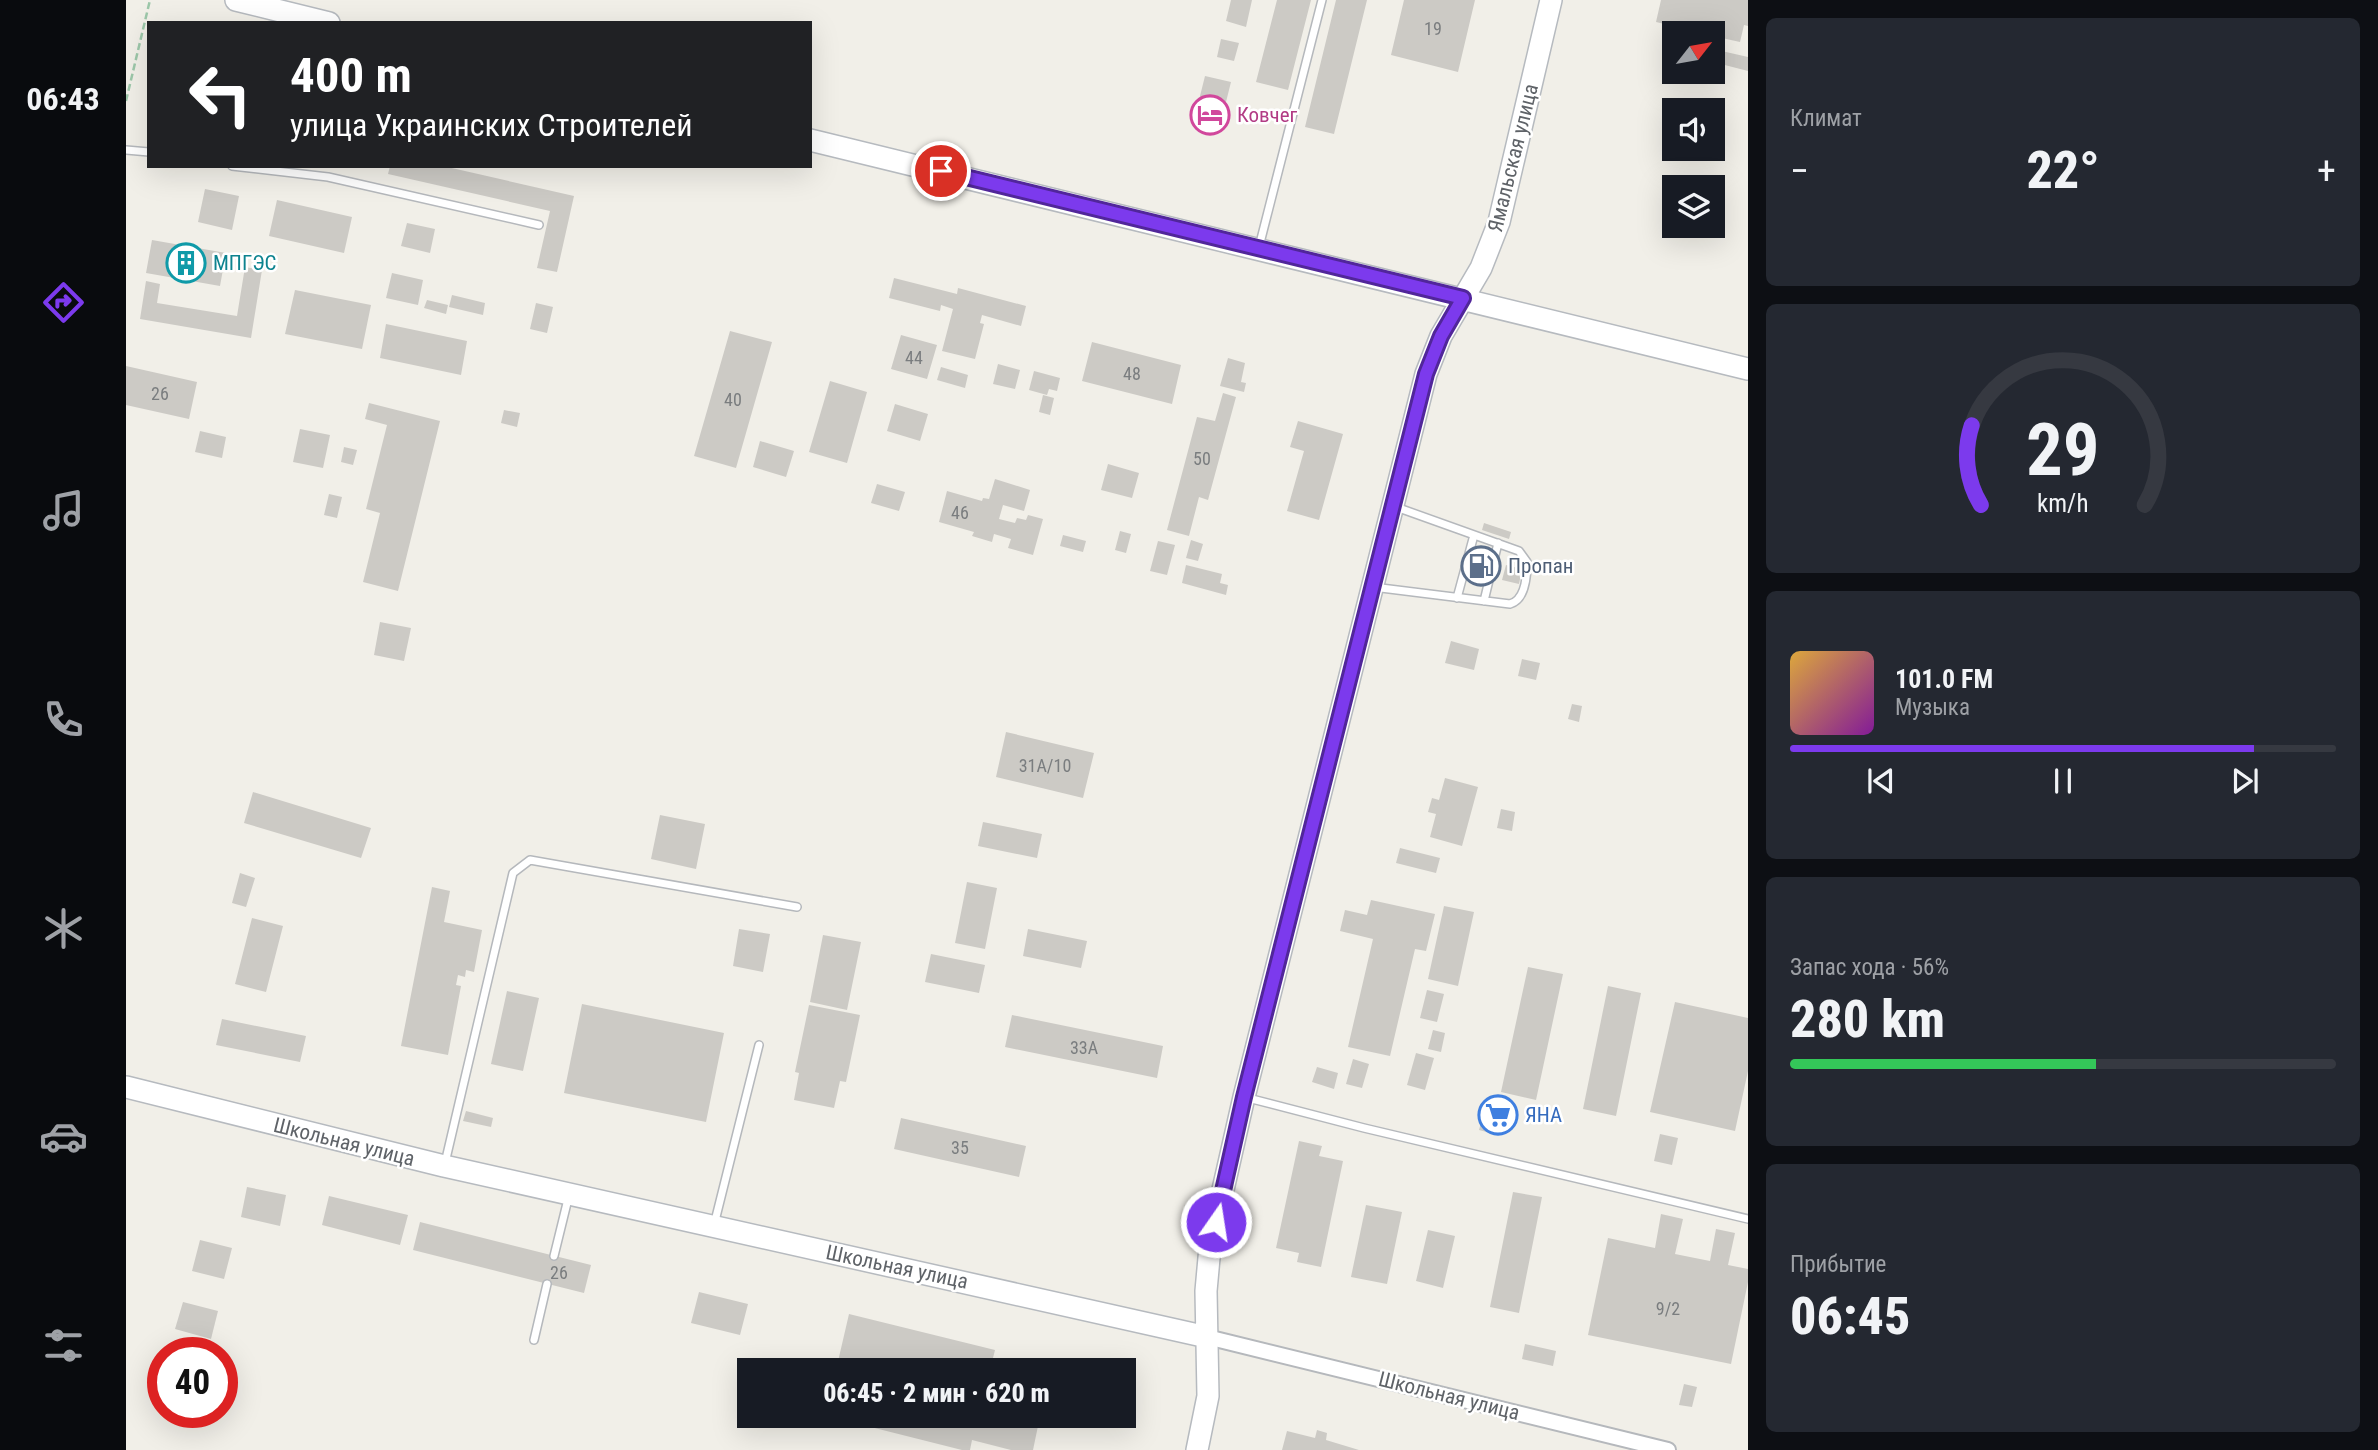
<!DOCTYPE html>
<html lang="ru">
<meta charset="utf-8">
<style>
:root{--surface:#171b24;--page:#242831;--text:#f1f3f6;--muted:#9ea1a6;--line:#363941;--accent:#7c3aed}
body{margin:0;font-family:"Roboto Condensed",sans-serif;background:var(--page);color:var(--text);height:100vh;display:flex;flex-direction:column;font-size:26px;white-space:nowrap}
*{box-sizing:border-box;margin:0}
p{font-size:23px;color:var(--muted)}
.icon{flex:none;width:38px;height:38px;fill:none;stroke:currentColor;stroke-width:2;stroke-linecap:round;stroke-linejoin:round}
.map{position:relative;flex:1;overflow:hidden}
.side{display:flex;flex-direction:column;gap:18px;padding:18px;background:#0d0f14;width:630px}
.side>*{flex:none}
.hud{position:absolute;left:21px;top:21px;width:665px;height:147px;border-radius:0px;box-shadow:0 7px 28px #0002;background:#202124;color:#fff;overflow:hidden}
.needle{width:46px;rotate:59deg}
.tools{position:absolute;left:1536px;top:21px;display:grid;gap:14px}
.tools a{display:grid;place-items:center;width:63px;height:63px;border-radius:0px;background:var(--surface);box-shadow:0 7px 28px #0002;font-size:35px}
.speed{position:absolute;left:21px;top:1337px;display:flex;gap:14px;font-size:35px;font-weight:700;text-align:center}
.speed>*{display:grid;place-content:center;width:91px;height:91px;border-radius:50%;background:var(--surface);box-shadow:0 7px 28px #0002;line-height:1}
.speed .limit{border:10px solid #d22;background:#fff;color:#111}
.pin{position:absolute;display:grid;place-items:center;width:60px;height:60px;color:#fff;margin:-30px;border:4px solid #fff;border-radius:50%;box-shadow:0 2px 7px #0007}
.me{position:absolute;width:77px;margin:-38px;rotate:13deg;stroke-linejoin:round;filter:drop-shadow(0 0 5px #0008)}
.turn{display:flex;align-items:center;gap:24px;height:147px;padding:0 28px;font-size:32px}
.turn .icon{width:91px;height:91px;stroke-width:2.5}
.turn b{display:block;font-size:49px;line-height:60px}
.big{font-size:52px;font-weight:800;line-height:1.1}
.side .tile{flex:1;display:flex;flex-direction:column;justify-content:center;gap:10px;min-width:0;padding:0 24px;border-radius:10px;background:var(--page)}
.side .dial{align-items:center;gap:0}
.dial svg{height:182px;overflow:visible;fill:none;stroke:var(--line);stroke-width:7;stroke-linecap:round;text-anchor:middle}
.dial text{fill:var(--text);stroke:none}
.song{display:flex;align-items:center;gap:21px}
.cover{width:84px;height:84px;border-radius:10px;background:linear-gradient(135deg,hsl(40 70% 55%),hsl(290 70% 35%))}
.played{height:7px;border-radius:4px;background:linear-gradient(90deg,var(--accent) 85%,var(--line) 85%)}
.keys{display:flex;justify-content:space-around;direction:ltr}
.heat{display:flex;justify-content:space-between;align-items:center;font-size:38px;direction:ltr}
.charge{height:10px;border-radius:5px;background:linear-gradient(90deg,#34c759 56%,var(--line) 0)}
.trip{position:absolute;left:611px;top:1358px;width:399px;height:70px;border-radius:0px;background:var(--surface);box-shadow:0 7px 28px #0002;font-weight:800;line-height:70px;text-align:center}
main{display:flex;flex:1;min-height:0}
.tabs{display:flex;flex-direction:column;width:126px;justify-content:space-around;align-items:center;background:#090b0e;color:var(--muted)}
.tabs .icon{width:49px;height:49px}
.tabs .selected{color:var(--accent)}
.tabs b{font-size:32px;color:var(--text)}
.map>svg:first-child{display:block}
.building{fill:#cccac5}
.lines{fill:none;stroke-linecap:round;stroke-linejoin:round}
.lane-casing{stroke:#b5b8bc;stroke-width:10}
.street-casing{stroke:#b5b8bc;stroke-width:18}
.secondary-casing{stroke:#b6babf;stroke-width:24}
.path{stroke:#9cc7a9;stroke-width:2.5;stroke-dasharray:7 3.5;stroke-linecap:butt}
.lane{stroke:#fff;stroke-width:7}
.street{stroke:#fff;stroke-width:14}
.secondary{stroke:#fff;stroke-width:21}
.route-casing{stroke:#51269a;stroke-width:18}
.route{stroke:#7c3aed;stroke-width:12}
.labels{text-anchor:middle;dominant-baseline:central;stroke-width:5;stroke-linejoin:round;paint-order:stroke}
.number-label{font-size:18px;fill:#7a7d7f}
.hotel-label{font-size:21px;fill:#b23c85;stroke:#fff;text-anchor:start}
.street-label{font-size:21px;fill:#5f6368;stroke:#fff}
.culture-label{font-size:21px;fill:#0d838f;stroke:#fff;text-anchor:start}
.service-label{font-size:21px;fill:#4e5e75;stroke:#fff;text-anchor:start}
.shop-label{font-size:21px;fill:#366cbe;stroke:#fff;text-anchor:start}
</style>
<main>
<nav class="tabs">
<b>06:43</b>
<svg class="icon selected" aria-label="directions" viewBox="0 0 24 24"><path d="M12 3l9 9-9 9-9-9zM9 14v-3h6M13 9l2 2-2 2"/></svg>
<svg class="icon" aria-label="music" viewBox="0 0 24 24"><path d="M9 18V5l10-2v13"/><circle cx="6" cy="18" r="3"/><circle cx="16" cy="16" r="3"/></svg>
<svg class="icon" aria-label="phone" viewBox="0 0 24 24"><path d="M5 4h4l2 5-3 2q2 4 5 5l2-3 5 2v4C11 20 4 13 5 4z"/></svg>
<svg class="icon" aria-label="climate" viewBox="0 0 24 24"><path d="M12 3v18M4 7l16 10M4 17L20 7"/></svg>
<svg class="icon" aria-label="car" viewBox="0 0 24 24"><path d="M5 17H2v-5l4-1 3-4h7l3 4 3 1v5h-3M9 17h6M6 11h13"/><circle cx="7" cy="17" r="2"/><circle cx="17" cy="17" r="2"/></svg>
<svg class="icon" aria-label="filters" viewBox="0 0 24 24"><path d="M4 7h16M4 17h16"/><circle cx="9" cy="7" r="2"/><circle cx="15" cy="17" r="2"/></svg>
</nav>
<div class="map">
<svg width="1622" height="1450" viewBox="0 0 1622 1450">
<rect width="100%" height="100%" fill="#f1efe8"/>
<path class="building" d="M1105,0h21l-6,27 -20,-6z
M1151,0h34l-23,90 -32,-8z
M1210,0h31l-33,134 -29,-7z
M1278,0h71l-17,72 -67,-17z
M1535,0h87v26l-4,-1 -4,17 -27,-6v-3h-10l-47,-11z
M1095,39l18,4 -5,18 -17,-4z
M1587,49l35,8v14l-35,-9z
M1079,76l26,6 -12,48 -26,-6z
M264,166h53l131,30 -17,76 -20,-4 13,-57 -162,-37z
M79,189l34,7 -7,34 -34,-8z
M151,200l75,17 -8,36 -75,-17z
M281,223l28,6 -5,24 -29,-7z
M26,240l74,13 -6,33 -74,-13z
M119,267l17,3 -11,68 -111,-19 6,-38 14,3 -3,19 80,13z
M266,273l31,7 -5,25 -32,-7z
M768,278l63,16 1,-6 68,18 -5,20 -39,-11 -2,8 4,1 -9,35 -33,-8 11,-42 -12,-4 -1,6 -51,-13z
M169,290l76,15 -9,44 -77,-15z
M326,295l33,8 -2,12 -34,-8z
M301,300l21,5 -2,9 -22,-6z
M410,303l17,4 -6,26 -17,-4z
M260,324l81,17 -6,34 -81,-17z
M604,331l42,11 -36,126 -42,-12z
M775,335l36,10 -10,34 -36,-10z
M966,342l89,23 -9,39 -90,-23z
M1102,358l17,5 -4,19 5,1 -2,9 -24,-6z
M872,364l22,6 -5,19 -22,-5z
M0,366l71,16 -8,37 -63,-14z
M815,367l27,8 -3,13 -28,-8z
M908,371l26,7 -3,13 -8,-2 -2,6 -18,-5z
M704,381l37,11 -20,71 -38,-11z
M1097,393l13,4 -28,103 -9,-3 -10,39 -22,-6 30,-113 18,4z
M917,395l11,3 -4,17 -11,-3z
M243,403l71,18 -42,170 -35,-9 17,-69 -14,-4 21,-84 -22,-6z
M769,404l33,10 -8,27 -33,-10z
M378,410l16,3 -3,14 -16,-4z
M1172,421l45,13 -24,86 -32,-9 17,-60 -14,-4z
M174,429l30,6 -7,33 -30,-6z
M74,431l26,6 -4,21 -27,-6z
M634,441l34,10 -8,26 -33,-10z
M218,447l13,3 -4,15 -12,-3z
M982,464l31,9 -7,25 -31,-8z
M869,479l35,11 -6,21 -21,-6 -4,14 16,4 2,-5 9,2 2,-5 15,4 -10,36 -25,-7 3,-9 -17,-5 -2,8 -20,-6 2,-4 -35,-10 8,-31 35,10 1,-3 6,1z
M751,484l28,8 -6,19 -28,-8z
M203,494l13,3 -5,21 -13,-3z
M1358,523l27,9 -2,7 -27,-9z
M994,531l11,3 -5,19 -11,-3z
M937,535l23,6 -3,11 -23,-6z
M1065,540l12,4 -5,17 -12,-3z
M1032,541l17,4 -8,30 -17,-4z
M1060,565l36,9 -2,9 8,2 -2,10 -44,-12z
M1380,565l16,4 -3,15 -17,-4z
M254,622l31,6 -7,33 -30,-6z
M1325,641l28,8 -5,21 -29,-7z
M1396,659l18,4 -4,17 -18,-4z
M1446,704l10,2 -3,16 -11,-3z
M880,732l88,21 -11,45 -87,-21z
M1319,778l33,9 -16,59 -32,-9 6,-23 -8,-2 4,-14 7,2z
M127,792l118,36 -10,30 -117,-35z
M1375,809l14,3 -3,19 -15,-3z
M534,815l45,9 -9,45 -45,-10z
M857,822l59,12 -5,24 -59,-12z
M1274,848l40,10 -4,15 -40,-10z
M114,873l15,5 -9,29 -14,-4z
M841,882l30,6 -12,61 -30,-6z
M306,887l18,4 -6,31 38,8 -8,42 -8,-2 -1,7 -7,-2 -2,10 5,1 -13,69 -47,-9z
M1245,900l64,14 -9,37 -11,-2 -25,107 -42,-9 25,-108 -33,-8 5,-21 22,5z
M1318,906l30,6 -16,74 -30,-7z
M126,918l31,8 -17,66 -31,-8z
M613,929l31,5 -7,38 -30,-6z
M902,929l59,12 -6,27 -58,-12z
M697,935l38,7 -14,68 -37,-8z
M805,954l54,11 -6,28 -54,-11z
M1402,967l35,7 -27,126 -35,-8z
M1482,986l33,7 -25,123 -33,-7z
M1301,990l17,4 -7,28 -17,-4z
M381,991l32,7 -16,73 -32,-7z
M1549,1002l73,16v53l-13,60 -85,-19z
M456,1004l142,29 -18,89 -142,-29z
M683,1005l51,10 -14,67 -6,-1 -6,27 -40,-8 5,-27 -4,-1z
M886,1015l151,31 -6,32 -152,-31z
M96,1019l84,17 -6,26 -84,-17z
M1307,1030l12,3 -4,19 -13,-3z
M1290,1053l18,5 -9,32 -18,-5z
M1227,1059l16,5 -7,24 -16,-4z
M1191,1067l21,6 -4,16 -22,-7z
M1361,1101l19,5 -8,29 -19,-5z
M340,1111l27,7 -2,9 -28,-6z
M775,1118l125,28 -7,31 -125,-28z
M1534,1134l18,4 -6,27 -18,-4z
M1173,1141l23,5 -3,10 24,5 -22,106 -24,-5 2,-9 -23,-5z
M121,1187l39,8 -6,31 -39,-9z
M1387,1192l29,5 -23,116 -29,-6z
M203,1196l79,19 -8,30 -78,-20z
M1240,1205l36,7 -15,72 -36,-7z
M1535,1214l22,5 -8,35 35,7 6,-32 19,4 -7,32 20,4v13l-17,82 -143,-29 20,-97 47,10z
M294,1222l171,43 -7,28 -171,-43z
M1302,1230l27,6 -12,52 -27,-7z
M74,1240l32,8 -8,31 -32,-8z
M573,1292l49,12 -8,31 -49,-12z
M57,1302l35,9 -7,28 -36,-10z
M723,1314l146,36 -5,20h-154z
M1399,1344l31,7 -3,15 -31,-7z
M1558,1384l13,3 -5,20 -13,-2z
M701,1416h170l41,10 -5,24h-22l-39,-10 -2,10h-8z
M1191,1430l10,3 -1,7 33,10h-77l5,-19 28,7z"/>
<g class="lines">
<g class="lane-casing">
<path id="lane" d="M0,150l23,2
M106,166l96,11 211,48
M1134,243l62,-243
M1247,587l137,17c15,-4 17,-28 17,-42l-8,-11 -123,-44
M1331,598l17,-63
M1358,601l14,-58
M1122,1098l116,30 384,91
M319,1163l68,-290 17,-13 267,47
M588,1225l45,-180
M428,1256l15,-61
M408,1340l13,-56"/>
</g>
<g class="street-casing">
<path id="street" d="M1081,1337l461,113"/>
</g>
<g class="secondary-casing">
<path id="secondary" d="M110,0l93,23
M684,140l938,229
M0,1087l318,79 763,171
M1071,1450l11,-54 -2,-105 4,-44 34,-150 182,-723 15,-38 40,-68 18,-46 52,-222"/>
</g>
<path class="path" d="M0,101l24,-101"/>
<use href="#lane" class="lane"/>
<use href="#street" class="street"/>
<use href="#secondary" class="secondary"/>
</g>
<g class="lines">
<g class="route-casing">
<path id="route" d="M815,171l522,127 -22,38 -15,38 -182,723 -28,125"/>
</g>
<use href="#route" class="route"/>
</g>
<defs>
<g id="hotel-ring" transform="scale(2.0125)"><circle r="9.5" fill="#fff" stroke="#d1479c" stroke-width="1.5"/><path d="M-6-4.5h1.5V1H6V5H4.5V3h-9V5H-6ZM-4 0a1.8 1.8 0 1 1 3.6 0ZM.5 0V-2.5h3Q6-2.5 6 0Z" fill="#d1479c"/></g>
<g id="building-ring" transform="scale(2.0125)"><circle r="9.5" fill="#fff" stroke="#0f9aa8" stroke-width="1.5"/><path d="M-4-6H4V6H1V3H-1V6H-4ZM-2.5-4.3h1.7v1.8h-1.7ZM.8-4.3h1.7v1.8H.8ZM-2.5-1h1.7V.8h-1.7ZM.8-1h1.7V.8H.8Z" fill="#0f9aa8"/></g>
<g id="fuel-ring" transform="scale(2.0125)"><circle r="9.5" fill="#fff" stroke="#5c6f8a" stroke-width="1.5"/><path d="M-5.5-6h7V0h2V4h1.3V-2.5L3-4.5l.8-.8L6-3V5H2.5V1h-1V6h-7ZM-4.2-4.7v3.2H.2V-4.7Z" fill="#5c6f8a"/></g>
<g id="supermarket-ring" transform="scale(2.0125)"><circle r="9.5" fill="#fff" stroke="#3f7fe0" stroke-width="1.5"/><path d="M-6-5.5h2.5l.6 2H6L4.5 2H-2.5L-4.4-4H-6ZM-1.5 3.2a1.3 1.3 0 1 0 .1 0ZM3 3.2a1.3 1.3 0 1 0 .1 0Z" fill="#3f7fe0"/></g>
</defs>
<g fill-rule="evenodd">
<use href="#hotel-ring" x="1084" y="115"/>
<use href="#building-ring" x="60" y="263"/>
<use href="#fuel-ring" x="1355" y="566"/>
<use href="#supermarket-ring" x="1372" y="1115"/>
</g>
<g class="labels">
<g class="number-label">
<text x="1307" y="28">19</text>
<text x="788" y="357">44</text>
<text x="1006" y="373">48</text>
<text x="34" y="393">26</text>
<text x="607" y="399">40</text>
<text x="1076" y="458">50</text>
<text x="834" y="512">46</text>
<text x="919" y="765">31А/10</text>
<text x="958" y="1047">33А</text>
<text x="834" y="1147">35</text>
<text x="433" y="1272">26</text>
<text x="1542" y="1308">9/2</text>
</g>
<g class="hotel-label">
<text x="1111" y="115">Ковчег</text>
</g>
<g class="street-label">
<text transform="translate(1387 158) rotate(-76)">Ямальская улица</text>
<text transform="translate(218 1142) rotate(14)">Школьная улица</text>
<text transform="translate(771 1267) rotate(12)">Школьная улица</text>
<text transform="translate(1323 1396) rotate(14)">Школьная улица</text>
</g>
<g class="culture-label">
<text x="87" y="263">МПГЭС</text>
</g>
<g class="service-label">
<text x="1382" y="566">Пропан</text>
</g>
<g class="shop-label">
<text x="1399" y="1115">ЯНА</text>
</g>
</g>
</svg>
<div class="tools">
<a><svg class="needle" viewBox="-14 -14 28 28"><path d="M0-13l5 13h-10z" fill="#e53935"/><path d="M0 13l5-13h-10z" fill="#9ea1a6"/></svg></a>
<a><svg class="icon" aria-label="sound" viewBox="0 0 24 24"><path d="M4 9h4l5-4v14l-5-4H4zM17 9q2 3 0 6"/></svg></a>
<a><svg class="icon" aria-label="layers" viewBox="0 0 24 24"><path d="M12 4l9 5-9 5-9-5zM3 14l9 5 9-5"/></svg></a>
</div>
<div class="speed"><div class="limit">40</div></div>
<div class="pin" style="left:815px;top:171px;background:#d93025"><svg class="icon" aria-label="arrive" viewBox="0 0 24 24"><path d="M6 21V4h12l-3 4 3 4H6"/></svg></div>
<svg class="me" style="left:1090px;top:1222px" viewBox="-20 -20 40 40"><circle r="17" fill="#7c3aed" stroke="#fff" stroke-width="3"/><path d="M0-11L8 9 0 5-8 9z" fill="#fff"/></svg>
<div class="trip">06:45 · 2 мин · 620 m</div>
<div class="hud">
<div class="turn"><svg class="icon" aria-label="left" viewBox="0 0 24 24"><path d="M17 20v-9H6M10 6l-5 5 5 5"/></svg><div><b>400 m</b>улица Украинских Строителей</div></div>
</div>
</div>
<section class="side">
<div class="tile"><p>Климат</p>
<div class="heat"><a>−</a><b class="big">22°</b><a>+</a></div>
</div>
<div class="tile dial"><svg viewBox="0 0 100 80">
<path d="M14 69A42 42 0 1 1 86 69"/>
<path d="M14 69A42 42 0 0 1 10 34" stroke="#7c3aed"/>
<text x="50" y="56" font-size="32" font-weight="700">29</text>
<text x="50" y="72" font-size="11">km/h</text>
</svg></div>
<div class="tile">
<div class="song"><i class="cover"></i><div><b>101.0 FM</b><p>Музыка</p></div></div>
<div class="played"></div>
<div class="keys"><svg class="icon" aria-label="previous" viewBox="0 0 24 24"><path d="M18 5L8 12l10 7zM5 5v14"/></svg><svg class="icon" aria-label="pause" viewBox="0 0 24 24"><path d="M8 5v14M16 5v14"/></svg><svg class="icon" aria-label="next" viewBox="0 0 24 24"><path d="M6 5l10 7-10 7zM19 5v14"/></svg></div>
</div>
<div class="tile"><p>Запас хода · 56%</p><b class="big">280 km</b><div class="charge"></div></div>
<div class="tile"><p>Прибытие</p><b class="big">06:45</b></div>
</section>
</main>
